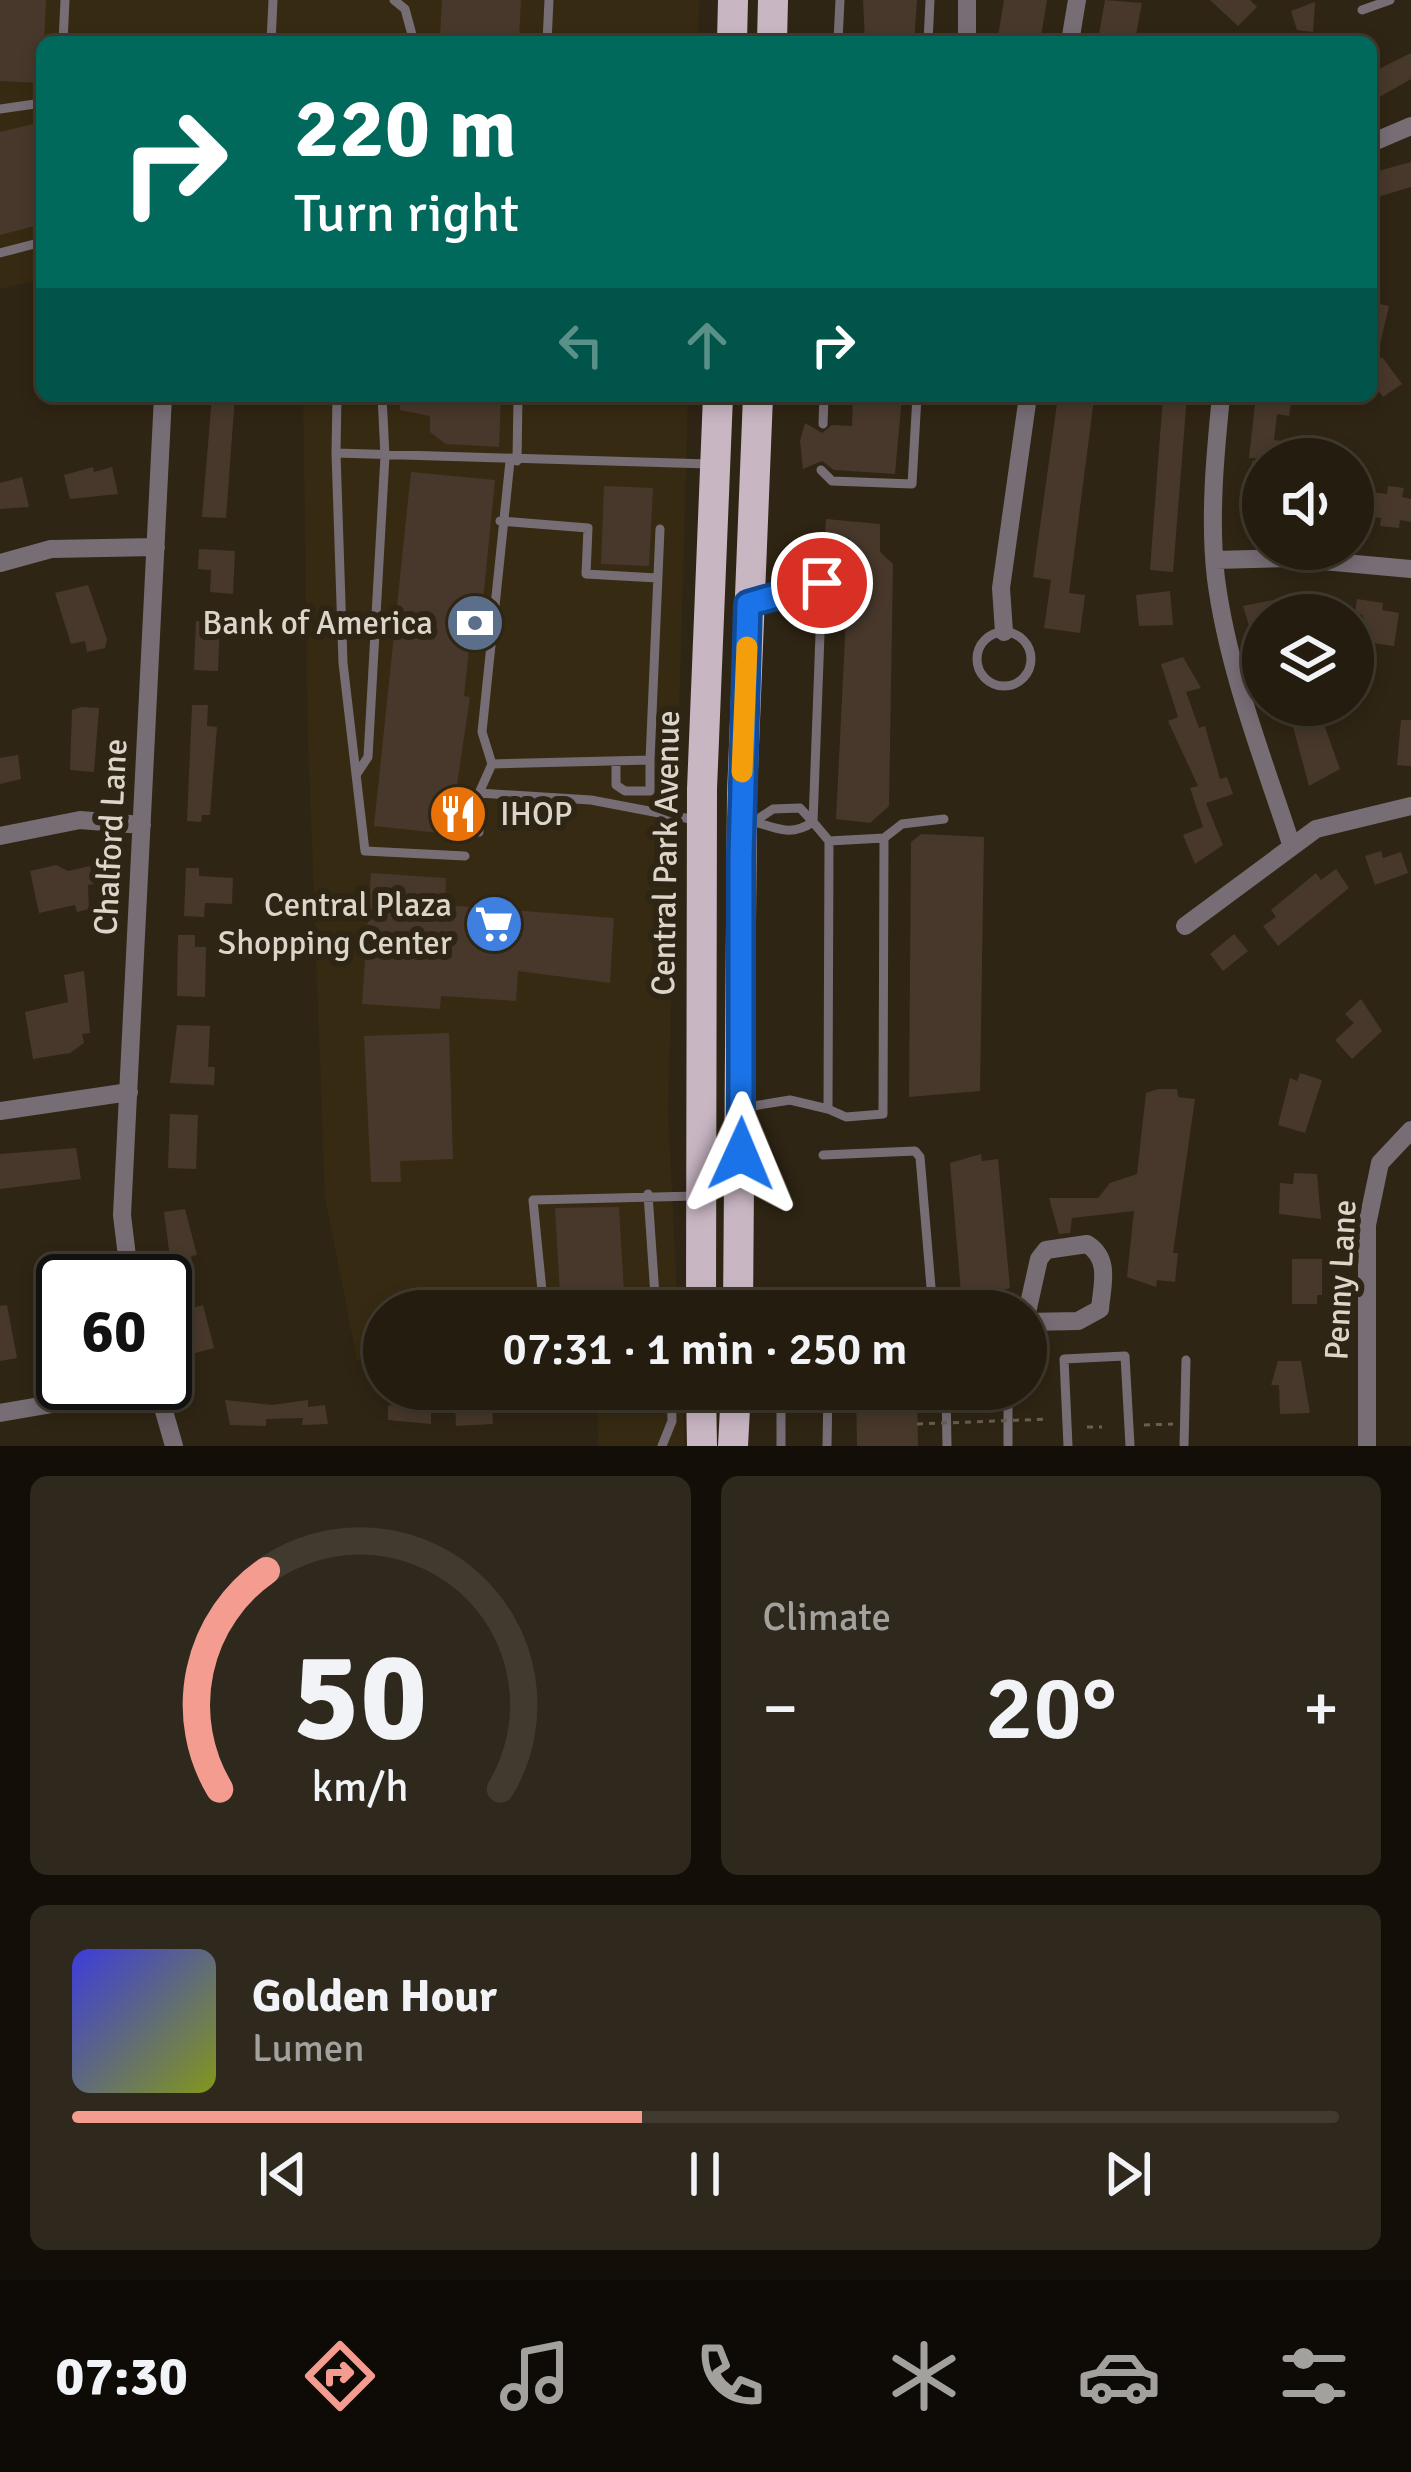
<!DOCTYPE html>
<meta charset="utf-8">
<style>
:root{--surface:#231c0f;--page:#2f291d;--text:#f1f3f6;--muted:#a3a19e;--line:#403a2f;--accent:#f59c91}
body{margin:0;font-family:Signika,sans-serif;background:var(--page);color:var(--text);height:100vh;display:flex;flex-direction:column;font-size:45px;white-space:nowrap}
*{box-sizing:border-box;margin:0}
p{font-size:39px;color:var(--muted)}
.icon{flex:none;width:66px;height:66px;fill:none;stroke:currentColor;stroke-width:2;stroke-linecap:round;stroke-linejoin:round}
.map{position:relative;height:1446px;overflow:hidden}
.sheet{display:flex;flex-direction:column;gap:30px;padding:30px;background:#130f08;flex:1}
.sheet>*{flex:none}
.guide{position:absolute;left:36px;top:36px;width:1341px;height:366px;border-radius:18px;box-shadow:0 6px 18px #0003,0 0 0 3px var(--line);background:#00695c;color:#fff;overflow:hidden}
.fabs{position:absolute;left:1242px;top:438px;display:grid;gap:24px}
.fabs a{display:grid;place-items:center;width:132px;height:132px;border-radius:50%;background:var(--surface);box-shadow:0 6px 18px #0003,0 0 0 3px var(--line);font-size:60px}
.speed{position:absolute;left:36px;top:1254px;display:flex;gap:24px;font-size:60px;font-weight:700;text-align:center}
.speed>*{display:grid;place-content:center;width:156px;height:156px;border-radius:50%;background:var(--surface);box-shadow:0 6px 18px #0003,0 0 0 3px var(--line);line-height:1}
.speed .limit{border:6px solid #111;border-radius:18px;background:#fff;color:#111}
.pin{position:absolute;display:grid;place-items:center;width:102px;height:102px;color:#fff;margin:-51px;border:6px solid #fff;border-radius:50%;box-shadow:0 3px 12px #0007}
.me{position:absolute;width:132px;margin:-66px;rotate:1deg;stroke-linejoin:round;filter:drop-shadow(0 0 9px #0008)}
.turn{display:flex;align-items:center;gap:42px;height:252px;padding:0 60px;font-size:54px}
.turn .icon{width:156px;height:156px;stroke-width:2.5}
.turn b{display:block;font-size:84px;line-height:102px}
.lanes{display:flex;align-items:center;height:114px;padding:0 60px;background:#0003;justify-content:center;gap:60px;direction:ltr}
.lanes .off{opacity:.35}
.big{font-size:90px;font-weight:600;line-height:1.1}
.sheet .card{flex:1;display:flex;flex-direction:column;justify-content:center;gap:18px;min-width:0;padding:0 42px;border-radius:18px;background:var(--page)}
.sheet .dial{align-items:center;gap:0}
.dial svg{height:312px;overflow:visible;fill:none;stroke:var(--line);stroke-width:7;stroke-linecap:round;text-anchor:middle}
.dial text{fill:var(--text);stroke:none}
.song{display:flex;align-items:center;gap:36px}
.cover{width:144px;height:144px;border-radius:18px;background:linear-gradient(135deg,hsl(240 70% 55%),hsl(70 70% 35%))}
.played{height:12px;border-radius:6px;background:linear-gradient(90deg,var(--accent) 45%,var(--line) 45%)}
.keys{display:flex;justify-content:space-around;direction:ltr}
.heat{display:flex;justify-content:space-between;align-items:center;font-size:66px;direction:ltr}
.sheet .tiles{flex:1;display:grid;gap:30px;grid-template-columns:1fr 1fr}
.card:last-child{grid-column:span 2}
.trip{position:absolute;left:363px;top:1290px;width:684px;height:120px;border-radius:60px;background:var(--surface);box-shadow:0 6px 18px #0003,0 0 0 3px var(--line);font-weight:600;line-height:120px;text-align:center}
.tab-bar{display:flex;height:192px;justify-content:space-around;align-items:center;background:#0e0b06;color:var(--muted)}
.tab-bar .icon{width:84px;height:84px}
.tab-bar .on{color:var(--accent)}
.tab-bar b{font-size:54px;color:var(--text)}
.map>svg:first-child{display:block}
.built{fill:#372a12}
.building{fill:#48382b}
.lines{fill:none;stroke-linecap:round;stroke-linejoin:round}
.path{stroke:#686050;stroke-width:3;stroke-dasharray:6 6;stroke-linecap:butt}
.service{stroke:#776e75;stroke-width:9}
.minor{stroke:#776e75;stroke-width:18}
.primary{stroke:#c8b6c3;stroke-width:30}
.path-bridge{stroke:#686050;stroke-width:3;stroke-dasharray:6 6;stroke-linecap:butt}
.route-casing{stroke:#114b97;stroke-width:30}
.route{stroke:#1a73e8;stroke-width:21}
.slow{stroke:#f59e0b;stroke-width:21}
.labels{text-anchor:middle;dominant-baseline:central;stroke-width:12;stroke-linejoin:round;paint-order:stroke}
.poi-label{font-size:33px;fill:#dbd5ca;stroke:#2f2514;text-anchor:end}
.street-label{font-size:33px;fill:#dbd5ca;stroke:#2f2514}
</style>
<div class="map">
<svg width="1411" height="1446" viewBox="0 0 1411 1446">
<rect width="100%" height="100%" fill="#2f2514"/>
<path class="built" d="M0,0h699l-1,42h-656v237l-42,10z
M303,396h385l-20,716 10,199h-294v48l-27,1 -32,-163 -17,-461z
M597,1389h85l3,57h-87z"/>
<path class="building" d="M0,0h46l-4,83 -42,-2z
M442,0h79l-2,39 -79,-4z
M863,0h54l-3,42h-49z
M1004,0h43l-7,42h-43z
M1105,0l37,3 -7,37 -36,-6z
M1210,0h40l7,7 -19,19z
M1315,2l-2,30 -16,-2 -6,-19z
M1411,53v26l-40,23v-29z
M42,122v102l-42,11v-103z
M1411,162v25l-40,12v-26z
M1371,302l18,4 -13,55 -5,-1z
M1382,357l20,27 -19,13 -12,-16v-16z
M212,396h23l-9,122 -24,-1z
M401,396h100l-2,51 -53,-3 -16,-12v-16l-30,-6z
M853,396h49l-7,78 -61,-4 -12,-9 -19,8 -3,-28 5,-18 17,10 10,-8 20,1z
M1058,396l36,3 -25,194 16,2 -5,38 -36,-5 7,-48 -18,-3z
M1163,396h24l-14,176 -23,-2z
M1256,396l35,7 -2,13 -12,-2 -3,26 15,2 -2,17 -38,-1z
M1252,461l11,1v51l-13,-1z
M93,467l1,5 18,-5 6,27 -48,5 -6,-24z
M411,472l84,8 -16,160 -9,-1 -6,57 6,1 -14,94 7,1 -4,43 -85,-9z
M22,477l7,30 -29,2v-26z
M604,486l49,2 -4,78 -48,-2z
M1388,486l16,2 -2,9 9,2v23l-11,-2 -1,8 -19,-2 1,-8 -28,-4v-24l34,4z
M826,519l54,5v28l13,12 -4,242 -19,17 -34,-4 14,-281 -25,-2z
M199,549l36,2 -2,43 -23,-2 1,-22 -13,-1z
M88,585l19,54 -2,9 -18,4 -2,-11 -14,3 -16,-51z
M1170,591l3,34 -34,1 -3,-31z
M1314,592l7,23h-58v10l-13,4 -7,-23z
M1357,599l26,4 -1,7 17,3 -5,33 -30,-4 -1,-27 -8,-2z
M196,621l24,1 -2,49 -24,-1z
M1183,657l18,31 -15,4 13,36 6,-2 15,53 7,-2 6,17 -27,9 17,42 -28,19 -12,-29 20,-8 -13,-39 8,-2 -30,-65 10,-4 -17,-53z
M192,705h16l-1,21 10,1 -7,88h-8l-1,7 -14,-1z
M1295,705h22l23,64 -31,17 -17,-63 8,-2z
M81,707l18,1 -5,64 -24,-2 2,-60z
M1401,720h10v46l-14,-1z
M18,755l3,24 -21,5v-26z
M921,834l63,3 -4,254 -71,6 2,-255z
M1381,851l2,7 18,-6 7,21 -33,12 -10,-29z
M56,865l12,6 22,-5 4,18 -6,1 1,24 -12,3 -2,-7 -36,8 -9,-42z
M186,868h13v8l34,2 -1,26 -27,-1 -1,14 -20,-1z
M1336,869l13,19 -71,58 -15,-20 13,-9 -5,-7 45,-37 5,7z
M371,873l75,5 -1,27 169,13 -4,65 -92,-12 -2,30 -75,-5 -1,13 -78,-5z
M1234,934l14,17 -25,20 -13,-17z
M178,935h17v12h11l-1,50 -28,-1z
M84,971l6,62 -8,1 2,9 -14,10 -37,6 -8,-47 43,-10 -4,-27z
M1361,999l21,32 -30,28 -17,-19 19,-17 -9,-9z
M177,1025l33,1 -2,41h7l-1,18 -44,-2z
M449,1033l4,126 -53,2 1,21h-30l-7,-146z
M1300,1073l22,7 -17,53 -27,-8 12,-47 7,3z
M1158,1089h19l1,8 17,2 -22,154h5l-3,29 -18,-2 -1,7 -29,-10 7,-66 -62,7 -2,15 -11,1 -10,-36h49l12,-15 27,-9 9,-81z
M170,1114l28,1 -2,54 -28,-1z
M76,1148l5,31 -81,10v-35z
M981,1154l1,7 16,-2 12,129 -37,10 -1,-6h-11l-11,-129z
M1294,1173l23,1 4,45 -42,-5 1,-31 13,1z
M619,1207l6,104h-64l-6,-103z
M185,1209l12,46 -6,1 2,14 -21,3 -8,-61z
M1292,1259h30v36h-5v9h-25z
M63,1303v46l-19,5 -7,-45z
M7,1305l10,53 -17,3v-55z
M203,1305l11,43 -22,6 -11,-43z
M1278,1361h23l9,52 -30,1 -1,-29h-8z
M598,1389h64v16l-63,5z
M856,1389h61l1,57h-61z
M225,1400l47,5 36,-5v7l17,-2 3,19 -26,1 1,-7 -37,1v7l-36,-1z
M492,1400l1,24 -37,2 -1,-24z
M396,1404l35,1v19l-43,-4v-14z"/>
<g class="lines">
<path class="path" d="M1144,1425l29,-1
M1087,1427h15"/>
<path class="service" d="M394,0l11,9 9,33
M1362,10l28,-10
M838,41l2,-41
M63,42l2,-42
M271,42l2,-42
M547,42l2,-42
M928,42l2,-42
M0,109l42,-6
M0,253l42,-11
M337,396l-1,57 373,11
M823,424l1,-28
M336,453l7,210 22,188 100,5
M517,461l1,-65
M821,470l11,11 80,3 5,-88
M500,521l88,7 -2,46 71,4
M823,554l-10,268 16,19 55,-3 -1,276 -37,3 -18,-8 1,-268
M754,602l68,-19
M977 659a27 27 0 1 1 54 0a27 27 0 1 1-54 0Z
M616,761v24l9,6h25v-31
M492,764l158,-4 10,-231
M356,775l12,-18 17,-301 -3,-60
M479,793l112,7 105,20
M747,820c25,5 41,19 66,2l-13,-14 -27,1 -18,12
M479,832v-39l13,-29 -10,-32 28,-271
M884,838l18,-14 42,-5
M747,1107l43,-7 38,9
M823,1155l92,-4 5,6 13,154
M648,1194l8,117
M544,1311l-11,-111 163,-4
M946,1389l1,57
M662,1446l10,-25 -1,-32
M781,1446v-57
M827,1446l1,-57
M1008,1446v-57
M1068,1446l-4,-87 61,-3 5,90
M1184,1446l2,-86"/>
<path class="minor" d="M967,42v-42
M1070,42l7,-42
M1371,143l40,-17
M1221,396c-6,60 -12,123 -5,183 12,91 47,179 75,265
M1215,560l75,-2 121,11
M0,563l51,-14 105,-2
M1004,632l-3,-44 27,-192
M0,836l80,-16 62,5
M1185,926l131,-97 95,-23
M0,1111l129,-19
M130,1281l-8,-66 41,-819
M739,1296l158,15
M1026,1317l13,-58 7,-9 41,-6c24,15 15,41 13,65l-22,12 -52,1
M156,1383l18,63
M0,1413l157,-27
M1367,1446v-221l13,-62 31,-33"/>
<path class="primary" d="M732,42l1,-42
M772,42l1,-42
M701,1311l1,-522 16,-393
M738,1311l4,-516 16,-399
M701,1389l1,57
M733,1446l3,-57"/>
<path class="path-bridge" d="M917,1424l131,-5"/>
</g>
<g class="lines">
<g class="route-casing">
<path id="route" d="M741,1154v-298l7,-252 74,-21"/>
</g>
<use href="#route" class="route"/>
<path class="slow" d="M742,772l5,-125"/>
</g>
<defs>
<g id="bank-disc" transform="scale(3)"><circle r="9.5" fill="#5c6f8a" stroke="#2f2514"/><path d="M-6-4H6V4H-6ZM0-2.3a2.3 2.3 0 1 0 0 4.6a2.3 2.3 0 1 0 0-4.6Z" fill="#fff"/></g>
<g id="restaurant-disc" transform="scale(3)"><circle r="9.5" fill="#e8710a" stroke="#2f2514"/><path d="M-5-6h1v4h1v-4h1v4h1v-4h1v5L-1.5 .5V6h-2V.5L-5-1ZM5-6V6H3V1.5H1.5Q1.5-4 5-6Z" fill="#fff"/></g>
<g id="supermarket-disc" transform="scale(3)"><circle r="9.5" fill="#3f7fe0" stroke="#2f2514"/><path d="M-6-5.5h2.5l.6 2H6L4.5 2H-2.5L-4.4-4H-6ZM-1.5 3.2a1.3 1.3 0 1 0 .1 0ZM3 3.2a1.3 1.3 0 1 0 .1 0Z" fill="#fff"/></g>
</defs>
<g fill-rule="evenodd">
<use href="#bank-disc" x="475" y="623"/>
<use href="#restaurant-disc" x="458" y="814"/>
<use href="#supermarket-disc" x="494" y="924"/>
</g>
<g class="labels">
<g class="poi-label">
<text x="433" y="623">Bank of America</text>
<text x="500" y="814" text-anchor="start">IHOP</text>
<text x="452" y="905">Central Plaza<tspan x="452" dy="38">Shopping Center</tspan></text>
</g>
<g class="street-label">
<text transform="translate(111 837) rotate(-87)">Chalford Lane</text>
<text transform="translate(666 853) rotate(-89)">Central Park Avenue</text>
<text transform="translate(1341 1280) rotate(-87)">Penny Lane</text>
</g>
</g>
</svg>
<div class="fabs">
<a><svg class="icon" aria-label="sound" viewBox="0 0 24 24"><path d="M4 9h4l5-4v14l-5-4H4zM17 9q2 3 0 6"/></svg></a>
<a><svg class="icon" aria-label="layers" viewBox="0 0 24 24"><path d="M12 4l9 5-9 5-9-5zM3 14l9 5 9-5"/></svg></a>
</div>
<div class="speed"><div class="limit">60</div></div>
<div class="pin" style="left:822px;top:583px;background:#d93025"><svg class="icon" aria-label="arrive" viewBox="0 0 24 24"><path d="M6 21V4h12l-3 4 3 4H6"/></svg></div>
<svg class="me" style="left:741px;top:1154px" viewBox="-20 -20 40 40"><path d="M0-17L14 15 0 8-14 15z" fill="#1a73e8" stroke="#fff" stroke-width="4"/></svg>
<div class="trip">07:31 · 1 min · 250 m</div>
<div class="guide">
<div class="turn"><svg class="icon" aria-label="right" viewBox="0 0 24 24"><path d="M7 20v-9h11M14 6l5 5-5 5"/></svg><div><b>220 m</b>Turn right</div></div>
<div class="lanes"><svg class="icon off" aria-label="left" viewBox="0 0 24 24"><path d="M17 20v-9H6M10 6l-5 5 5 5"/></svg><svg class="icon off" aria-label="ahead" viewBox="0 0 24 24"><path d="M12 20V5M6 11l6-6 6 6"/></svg><svg class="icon" aria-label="right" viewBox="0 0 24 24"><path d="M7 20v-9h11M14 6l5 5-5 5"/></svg></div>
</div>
</div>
<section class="sheet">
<div class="tiles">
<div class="card dial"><svg viewBox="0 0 100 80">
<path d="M14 69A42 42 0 1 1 86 69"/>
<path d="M14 69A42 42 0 0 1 26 13" stroke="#f59c91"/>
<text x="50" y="56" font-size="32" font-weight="700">50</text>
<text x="50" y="72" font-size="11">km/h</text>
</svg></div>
<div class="card"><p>Climate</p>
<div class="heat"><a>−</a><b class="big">20°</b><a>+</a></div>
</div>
<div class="card">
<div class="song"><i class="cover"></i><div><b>Golden Hour</b><p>Lumen</p></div></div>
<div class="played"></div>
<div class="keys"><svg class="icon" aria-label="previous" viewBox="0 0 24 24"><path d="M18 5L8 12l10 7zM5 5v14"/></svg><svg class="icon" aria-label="pause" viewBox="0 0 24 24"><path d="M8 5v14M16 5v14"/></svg><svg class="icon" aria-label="next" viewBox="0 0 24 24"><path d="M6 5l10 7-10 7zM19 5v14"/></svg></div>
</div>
</div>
</section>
<nav class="tab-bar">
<b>07:30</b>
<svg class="icon on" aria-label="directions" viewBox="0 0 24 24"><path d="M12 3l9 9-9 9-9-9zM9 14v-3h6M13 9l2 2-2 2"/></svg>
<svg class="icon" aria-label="music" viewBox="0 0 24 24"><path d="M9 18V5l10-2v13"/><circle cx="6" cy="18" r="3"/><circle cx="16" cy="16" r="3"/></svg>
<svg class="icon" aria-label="phone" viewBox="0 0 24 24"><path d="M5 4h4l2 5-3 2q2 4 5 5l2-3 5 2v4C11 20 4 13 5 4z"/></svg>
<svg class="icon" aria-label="climate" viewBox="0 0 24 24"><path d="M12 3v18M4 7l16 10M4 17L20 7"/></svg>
<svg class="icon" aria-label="car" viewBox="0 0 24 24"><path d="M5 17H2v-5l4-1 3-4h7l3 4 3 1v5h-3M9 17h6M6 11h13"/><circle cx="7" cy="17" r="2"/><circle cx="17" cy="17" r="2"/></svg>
<svg class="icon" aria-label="filters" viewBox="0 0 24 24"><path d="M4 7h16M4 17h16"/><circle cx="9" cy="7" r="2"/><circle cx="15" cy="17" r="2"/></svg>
</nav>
